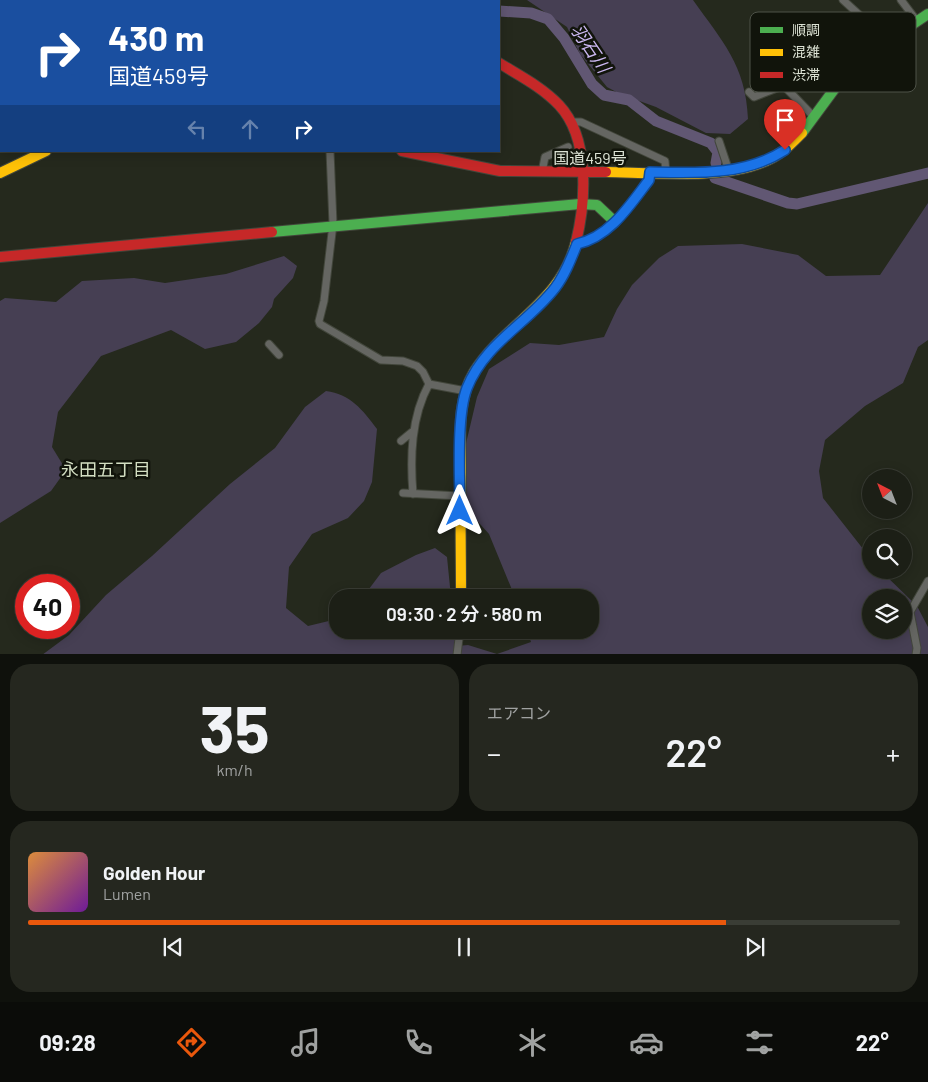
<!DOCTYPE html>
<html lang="ja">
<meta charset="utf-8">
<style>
:root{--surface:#1c1f16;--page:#25271f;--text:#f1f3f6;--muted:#a0a2a1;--line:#3a3d35;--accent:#ea580c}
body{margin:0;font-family:Barlow,"Noto Sans JP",sans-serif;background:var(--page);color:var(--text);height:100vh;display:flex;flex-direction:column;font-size:19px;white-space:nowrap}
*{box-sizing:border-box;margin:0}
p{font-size:16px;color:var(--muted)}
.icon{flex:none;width:28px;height:28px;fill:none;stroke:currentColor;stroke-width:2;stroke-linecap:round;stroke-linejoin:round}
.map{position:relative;height:654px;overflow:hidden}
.panel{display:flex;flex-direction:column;gap:10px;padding:10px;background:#0f110c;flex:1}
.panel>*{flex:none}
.banner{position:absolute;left:0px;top:0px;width:500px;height:152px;box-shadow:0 2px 12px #0003,0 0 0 1px var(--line);background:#1a4fa0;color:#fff;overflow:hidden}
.needle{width:32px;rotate:318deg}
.fabs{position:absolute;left:862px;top:469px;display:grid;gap:10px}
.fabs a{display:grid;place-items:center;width:50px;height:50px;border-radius:50%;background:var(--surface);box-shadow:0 2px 12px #0003,0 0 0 1px var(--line);font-size:25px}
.speed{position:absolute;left:15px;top:574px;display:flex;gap:10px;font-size:25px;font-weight:700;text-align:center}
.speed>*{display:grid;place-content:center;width:65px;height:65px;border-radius:50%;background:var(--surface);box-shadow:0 2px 12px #0003,0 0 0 1px var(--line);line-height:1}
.speed .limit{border:8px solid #d22;background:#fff;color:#111}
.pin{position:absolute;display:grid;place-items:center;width:42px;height:42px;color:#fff;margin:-51px -21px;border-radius:50% 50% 50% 0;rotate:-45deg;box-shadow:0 0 5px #0007}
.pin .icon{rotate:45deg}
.me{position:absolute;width:55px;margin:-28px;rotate:0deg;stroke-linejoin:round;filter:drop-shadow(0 0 4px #0008)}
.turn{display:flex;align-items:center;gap:18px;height:105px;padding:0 25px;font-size:22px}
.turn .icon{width:65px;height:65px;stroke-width:2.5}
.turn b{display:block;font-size:35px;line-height:42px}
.lanes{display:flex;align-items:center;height:48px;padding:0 25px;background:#0003;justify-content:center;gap:25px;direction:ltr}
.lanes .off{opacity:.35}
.big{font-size:38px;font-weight:600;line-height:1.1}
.panel .widget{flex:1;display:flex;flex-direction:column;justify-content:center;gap:8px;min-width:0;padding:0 18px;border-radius:20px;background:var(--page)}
.panel .dial{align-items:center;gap:0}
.dial b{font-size:65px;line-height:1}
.song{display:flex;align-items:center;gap:15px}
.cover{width:60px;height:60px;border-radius:8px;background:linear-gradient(135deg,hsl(30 70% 55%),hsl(280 70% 35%))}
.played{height:5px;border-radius:2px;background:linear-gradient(90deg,var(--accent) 80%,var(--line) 80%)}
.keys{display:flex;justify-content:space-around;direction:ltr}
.heat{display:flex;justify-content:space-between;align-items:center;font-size:28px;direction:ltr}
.panel .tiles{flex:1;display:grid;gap:10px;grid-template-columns:1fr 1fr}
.widget:last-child{grid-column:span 2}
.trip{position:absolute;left:329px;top:589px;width:270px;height:50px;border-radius:20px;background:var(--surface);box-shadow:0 2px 12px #0003,0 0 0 1px var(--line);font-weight:600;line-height:50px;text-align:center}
.tabs{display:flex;height:80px;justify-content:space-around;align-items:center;background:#0b0c09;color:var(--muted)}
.tabs .icon{width:35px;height:35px}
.tabs .current{color:var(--accent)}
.tabs b{font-size:22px;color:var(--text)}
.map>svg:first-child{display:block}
.green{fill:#463f53;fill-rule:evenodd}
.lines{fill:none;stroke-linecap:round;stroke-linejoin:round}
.river{stroke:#615773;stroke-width:11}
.street-casing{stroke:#42463b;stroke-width:9}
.fast-casing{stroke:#42463b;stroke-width:12}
.slow-casing{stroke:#42463b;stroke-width:12}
.jam-casing{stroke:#42463b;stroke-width:12}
.street{stroke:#656662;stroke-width:7}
.fast{stroke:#4caf50;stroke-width:10}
.slow{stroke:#ffc107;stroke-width:10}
.jam{stroke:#c62828;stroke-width:10}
.route-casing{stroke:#114b97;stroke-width:12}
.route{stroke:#1a73e8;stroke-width:9}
.labels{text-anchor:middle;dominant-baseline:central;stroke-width:5;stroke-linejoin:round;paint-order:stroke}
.street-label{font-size:16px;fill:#dde3d5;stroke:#11140b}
.water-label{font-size:18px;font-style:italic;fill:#ccb8f2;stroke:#11140b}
.neighbourhood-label{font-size:18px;fill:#d3dec2;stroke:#11140b}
.key{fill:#11140b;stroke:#4e5248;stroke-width:1}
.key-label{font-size:14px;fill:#dde3d5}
</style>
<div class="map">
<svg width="928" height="655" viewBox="0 0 928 655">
<rect width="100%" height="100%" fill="#25291d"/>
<path class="green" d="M527,0h166c29,41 53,65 55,119l-18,15 -24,-1 -50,-26 -36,-13 -13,-7 -27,-33 -13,-27z
M928,203v137l-10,7 -15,36 -38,23 -40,34 -6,31 4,27 48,61v11h9l37,36 11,21v27l-886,1 27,-20 37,-40 46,-39 78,-72 45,-36 30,-41 21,-16c24,3 37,19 51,38l-5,53 -8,19 -16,17 -36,16 -23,33 -3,41 22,18 29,-7 1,11h116l3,16 11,-1 29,9 34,-12 -4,-12h63v-32l-75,-1 -26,-63 -19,-21 -10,-17 3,-40 14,-59 12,-28 41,-26 29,2 45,-8 13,-28 15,-24 27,-27 19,-12 64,-2 56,11 28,21 54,-1zM871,598h33v32h-33z
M284,256l13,10 -4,12 -19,21 -2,8 -13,16 -23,19 -31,7 -34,-19 -70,26 -43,56 -6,35 14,23 -15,21 -51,32v-222l5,-3 51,4 26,-21 52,-3 31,5 61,-9z
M435,548l12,9 4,40h-88l18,-24 35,-18z"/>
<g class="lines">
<path class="river" d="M423,0l3,1
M499,11l32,2 17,6 16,19 28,46 12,11 25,5 27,21 55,22 7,9 -2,11
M715,178l73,25 9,1 131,-31"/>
<g class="street-casing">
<path id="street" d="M158,0v1
M843,0l45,41
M901,0l16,21
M429,1v-1
M749,92l5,5 28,-11 3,1 29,30
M571,122h10l84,39 1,12
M719,141l10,30
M330,151l3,73 -9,77 -5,20 1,3 61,36 22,1 14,5 6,6 6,12 37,7
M542,172l3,-15 23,-10
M577,244c33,-7 53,-39 72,-64l1,-8
M269,344l10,11
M401,441l11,-9
M403,493l57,3
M413,494c-3,-37 -2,-77 16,-110
M457,655l3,-25
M916,655l1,-7 -7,-36 18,-31"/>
</g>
<g class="fast-casing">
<path id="fast" d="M398,0l2,1
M802,133l42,-57 33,-28 51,-34
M272,232l308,-28 17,1 18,17"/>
</g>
<g class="slow-casing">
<path id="slow" d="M606,172c47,1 118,8 160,-11 15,-6 25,-17 36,-28
M0,173l46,-22
M461,598c0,-42 -1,-84 0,-126 0,-33 -5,-70 13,-100 31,-49 87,-69 102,-130"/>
</g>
<g class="jam-casing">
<path id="jam" d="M499,63c21,13 43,24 60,42 31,33 27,96 17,137
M402,151l98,20 106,1
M0,257l272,-25"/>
</g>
<use href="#street" class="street"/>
<use href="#fast" class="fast"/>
<use href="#slow" class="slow"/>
<use href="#jam" class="jam"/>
</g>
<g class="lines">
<g class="route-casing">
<path id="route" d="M460,511c0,-32 -4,-95 7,-123 18,-45 60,-64 88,-100 10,-13 16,-29 22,-44 33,-7 53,-39 72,-64l1,-8c46,1 95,4 135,-22"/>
</g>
<use href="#route" class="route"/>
</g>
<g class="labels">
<g class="street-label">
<text x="590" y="157">国道459号</text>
</g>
<g class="water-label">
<text transform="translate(591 48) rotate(56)">羽石川</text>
</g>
<g class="neighbourhood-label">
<text x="106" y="469">永田五丁目</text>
</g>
</g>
<rect x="750" y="12" width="166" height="80" rx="8" class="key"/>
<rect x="760" y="27" width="23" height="6" fill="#4caf50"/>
<rect x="760" y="49" width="23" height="7" fill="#ffc107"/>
<rect x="760" y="72" width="23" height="6" fill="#c62828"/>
<g class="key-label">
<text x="792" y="35">順調</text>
<text x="792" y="57">混雑</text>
<text x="792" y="80">渋滞</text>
</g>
</svg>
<div class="fabs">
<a><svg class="needle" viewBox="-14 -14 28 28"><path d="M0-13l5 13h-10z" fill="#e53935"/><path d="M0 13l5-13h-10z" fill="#a0a2a1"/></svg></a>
<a><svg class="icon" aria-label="search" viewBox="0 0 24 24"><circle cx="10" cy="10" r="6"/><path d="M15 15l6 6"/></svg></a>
<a><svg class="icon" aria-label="layers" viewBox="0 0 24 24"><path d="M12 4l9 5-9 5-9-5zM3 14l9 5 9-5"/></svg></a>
</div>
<div class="speed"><div class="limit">40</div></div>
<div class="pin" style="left:785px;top:150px;background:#d93025"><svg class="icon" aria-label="arrive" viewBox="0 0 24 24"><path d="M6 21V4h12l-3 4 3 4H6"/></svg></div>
<svg class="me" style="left:460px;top:511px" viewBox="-20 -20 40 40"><path d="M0-17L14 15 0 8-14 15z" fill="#1a73e8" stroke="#fff" stroke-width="4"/></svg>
<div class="trip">09:30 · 2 分 · 580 m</div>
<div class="banner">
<div class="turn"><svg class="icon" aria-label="right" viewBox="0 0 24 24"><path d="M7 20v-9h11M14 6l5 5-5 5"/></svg><div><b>430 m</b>国道459号</div></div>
<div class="lanes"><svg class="icon off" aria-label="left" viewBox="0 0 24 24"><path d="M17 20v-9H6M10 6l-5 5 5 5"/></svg><svg class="icon off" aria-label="ahead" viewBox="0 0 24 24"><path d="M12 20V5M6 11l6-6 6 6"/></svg><svg class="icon" aria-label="right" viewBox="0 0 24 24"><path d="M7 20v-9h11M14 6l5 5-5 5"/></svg></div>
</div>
</div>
<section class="panel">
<div class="tiles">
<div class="widget dial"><b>35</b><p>km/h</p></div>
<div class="widget"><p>エアコン</p>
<div class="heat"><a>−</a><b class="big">22°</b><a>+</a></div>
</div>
<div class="widget">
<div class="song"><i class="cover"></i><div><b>Golden Hour</b><p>Lumen</p></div></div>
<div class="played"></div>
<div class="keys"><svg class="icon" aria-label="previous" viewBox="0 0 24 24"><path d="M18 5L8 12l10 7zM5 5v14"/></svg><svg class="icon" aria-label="pause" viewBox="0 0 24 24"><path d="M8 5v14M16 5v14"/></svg><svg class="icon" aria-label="next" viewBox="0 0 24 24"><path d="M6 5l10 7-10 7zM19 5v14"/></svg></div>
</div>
</div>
</section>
<nav class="tabs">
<b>09:28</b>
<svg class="icon current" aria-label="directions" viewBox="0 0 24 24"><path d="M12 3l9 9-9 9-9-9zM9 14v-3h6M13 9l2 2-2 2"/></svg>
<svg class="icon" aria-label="music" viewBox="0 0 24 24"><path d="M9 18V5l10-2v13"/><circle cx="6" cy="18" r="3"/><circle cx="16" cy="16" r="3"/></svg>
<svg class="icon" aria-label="phone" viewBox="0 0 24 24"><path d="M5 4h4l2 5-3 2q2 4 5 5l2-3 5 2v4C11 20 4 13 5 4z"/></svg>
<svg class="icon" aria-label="climate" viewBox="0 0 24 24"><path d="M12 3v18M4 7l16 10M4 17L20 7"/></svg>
<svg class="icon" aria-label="car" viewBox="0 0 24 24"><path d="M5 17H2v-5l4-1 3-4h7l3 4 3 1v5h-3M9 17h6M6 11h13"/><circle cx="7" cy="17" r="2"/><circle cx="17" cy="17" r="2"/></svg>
<svg class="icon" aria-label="filters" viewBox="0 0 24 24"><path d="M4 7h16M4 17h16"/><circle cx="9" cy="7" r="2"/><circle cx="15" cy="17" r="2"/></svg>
<b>22°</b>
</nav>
